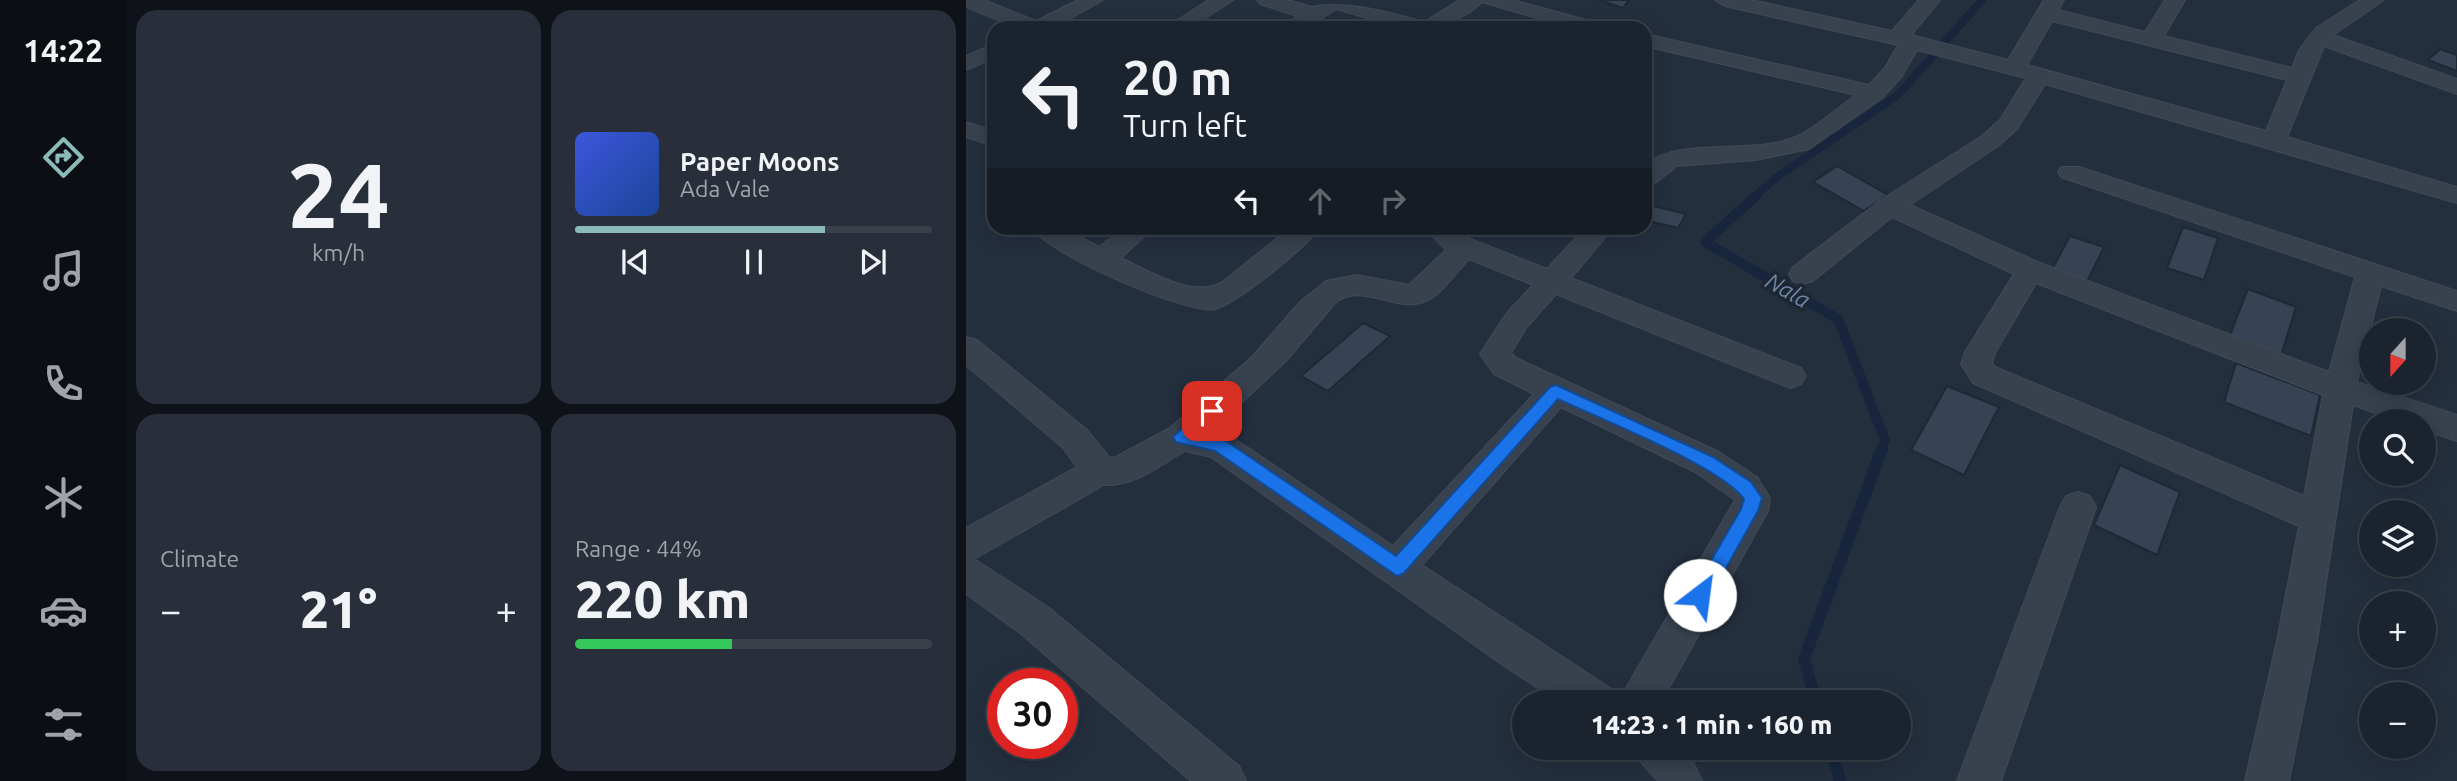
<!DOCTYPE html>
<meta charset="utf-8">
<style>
:root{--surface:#1b232e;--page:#282f3a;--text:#f1f3f6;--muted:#a0a4aa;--line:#39404a;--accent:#8bbbb9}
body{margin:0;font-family:Ubuntu,sans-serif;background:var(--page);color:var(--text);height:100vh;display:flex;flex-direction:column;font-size:26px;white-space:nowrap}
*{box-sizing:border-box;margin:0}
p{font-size:23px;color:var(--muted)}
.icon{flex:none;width:38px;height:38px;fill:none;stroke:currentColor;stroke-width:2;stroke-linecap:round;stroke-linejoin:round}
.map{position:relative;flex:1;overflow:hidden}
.details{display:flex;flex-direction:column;gap:10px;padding:10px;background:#0f1319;width:840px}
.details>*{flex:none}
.banner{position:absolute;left:21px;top:21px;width:665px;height:214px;border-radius:21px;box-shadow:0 4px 18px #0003,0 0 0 2px var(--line);background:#1b232e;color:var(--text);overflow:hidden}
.needle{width:46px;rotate:201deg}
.tools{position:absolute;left:1393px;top:318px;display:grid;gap:14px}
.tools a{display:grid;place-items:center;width:77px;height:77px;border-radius:50%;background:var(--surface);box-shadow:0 4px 18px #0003,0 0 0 2px var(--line);font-size:35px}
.speed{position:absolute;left:21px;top:668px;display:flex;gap:14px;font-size:35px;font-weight:700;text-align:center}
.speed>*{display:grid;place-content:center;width:91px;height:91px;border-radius:50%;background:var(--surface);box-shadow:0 4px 18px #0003,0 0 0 2px var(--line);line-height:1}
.speed .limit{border:10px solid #d22;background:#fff;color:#111}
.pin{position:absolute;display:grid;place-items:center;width:60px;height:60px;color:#fff;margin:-30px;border-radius:14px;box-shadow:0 4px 10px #0006}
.me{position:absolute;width:77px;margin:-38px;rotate:30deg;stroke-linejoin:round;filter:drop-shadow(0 0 5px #0008)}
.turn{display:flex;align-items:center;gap:24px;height:147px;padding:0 21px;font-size:32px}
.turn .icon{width:91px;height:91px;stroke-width:2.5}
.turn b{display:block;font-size:49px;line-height:60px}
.lanes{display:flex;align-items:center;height:66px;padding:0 21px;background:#0003;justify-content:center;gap:35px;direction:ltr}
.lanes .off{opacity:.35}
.big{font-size:52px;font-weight:800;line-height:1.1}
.details .tile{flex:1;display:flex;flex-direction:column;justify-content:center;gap:10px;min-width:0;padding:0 24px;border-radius:21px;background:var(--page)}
.details .dial{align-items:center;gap:0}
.dial b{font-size:91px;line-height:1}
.song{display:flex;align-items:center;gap:21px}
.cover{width:84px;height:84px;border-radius:10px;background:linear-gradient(135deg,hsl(230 70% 55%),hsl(220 70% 35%))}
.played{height:7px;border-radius:4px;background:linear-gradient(90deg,var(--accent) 70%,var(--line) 70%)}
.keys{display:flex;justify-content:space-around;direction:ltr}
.heat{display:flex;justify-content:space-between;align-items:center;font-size:38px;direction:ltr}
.charge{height:10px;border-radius:5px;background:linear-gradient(90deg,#34c759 44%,var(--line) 0)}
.details .tiles{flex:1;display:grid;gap:10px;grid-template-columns:repeat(2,1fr)}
.trip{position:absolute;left:546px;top:690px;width:399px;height:70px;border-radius:35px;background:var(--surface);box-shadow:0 4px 18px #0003,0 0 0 2px var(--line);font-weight:800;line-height:70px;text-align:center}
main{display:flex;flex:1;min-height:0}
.dock{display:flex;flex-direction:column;width:126px;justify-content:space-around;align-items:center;background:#0b0e12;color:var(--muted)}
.dock .icon{width:49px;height:49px}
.dock .current{color:var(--accent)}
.dock b{font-size:32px;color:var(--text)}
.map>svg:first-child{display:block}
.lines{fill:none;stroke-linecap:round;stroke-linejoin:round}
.stream-far2{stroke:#17263c;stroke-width:8}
.stream-far1{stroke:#17263c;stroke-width:10}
.stream{stroke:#17263c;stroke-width:12}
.building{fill:#364354;stroke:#1f2835;stroke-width:2}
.street-casing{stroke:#414a57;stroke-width:2}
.street{fill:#38414e;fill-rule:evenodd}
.route{fill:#1a73e8;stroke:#114b97;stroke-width:2}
.labels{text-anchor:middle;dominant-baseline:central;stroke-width:7;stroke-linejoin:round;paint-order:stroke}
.water-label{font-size:23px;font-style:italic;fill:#6d86a8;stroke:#1d2633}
</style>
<main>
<nav class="dock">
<b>14:22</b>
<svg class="icon current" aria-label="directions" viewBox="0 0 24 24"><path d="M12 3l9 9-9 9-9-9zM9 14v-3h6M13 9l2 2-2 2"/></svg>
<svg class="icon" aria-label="music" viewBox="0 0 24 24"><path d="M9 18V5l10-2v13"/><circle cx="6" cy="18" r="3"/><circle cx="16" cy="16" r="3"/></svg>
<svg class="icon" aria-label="phone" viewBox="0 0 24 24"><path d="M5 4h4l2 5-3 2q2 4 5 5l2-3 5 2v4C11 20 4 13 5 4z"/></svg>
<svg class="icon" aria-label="climate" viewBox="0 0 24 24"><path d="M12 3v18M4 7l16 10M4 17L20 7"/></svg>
<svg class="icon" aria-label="car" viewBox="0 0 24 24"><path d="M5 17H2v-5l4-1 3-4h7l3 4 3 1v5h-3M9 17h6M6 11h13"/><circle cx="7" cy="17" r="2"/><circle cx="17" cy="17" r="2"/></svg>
<svg class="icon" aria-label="filters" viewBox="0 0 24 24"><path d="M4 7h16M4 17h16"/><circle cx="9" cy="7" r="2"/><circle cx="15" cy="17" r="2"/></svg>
</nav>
<section class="details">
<div class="tiles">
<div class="tile dial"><b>24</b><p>km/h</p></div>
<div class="tile">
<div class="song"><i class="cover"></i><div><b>Paper Moons</b><p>Ada Vale</p></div></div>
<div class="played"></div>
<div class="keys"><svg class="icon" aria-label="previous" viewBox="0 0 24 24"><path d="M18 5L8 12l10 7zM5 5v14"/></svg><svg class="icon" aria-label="pause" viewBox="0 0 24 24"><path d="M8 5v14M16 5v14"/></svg><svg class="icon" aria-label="next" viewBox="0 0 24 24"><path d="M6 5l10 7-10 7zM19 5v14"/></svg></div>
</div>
<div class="tile"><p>Climate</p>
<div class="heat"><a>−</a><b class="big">21°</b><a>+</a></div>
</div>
<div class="tile"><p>Range · 44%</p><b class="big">220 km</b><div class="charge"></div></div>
</div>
</section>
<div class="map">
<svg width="1491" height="781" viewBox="0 0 1491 781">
<rect width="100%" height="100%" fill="#242f3e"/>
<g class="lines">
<path class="stream-far2" d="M789,196l22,-19 121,-82 84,-95"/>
<path class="stream-far1" d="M791,195l-52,47 133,77 47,121 -4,11"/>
<path class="stream" d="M850,702l-12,-43 78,-210
M864,747l10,34"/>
</g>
<path class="building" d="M633,0h30l-6,8z
M1474,49l17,6v16l-29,-11z
M871,166l51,29 -24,16 -51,-29z
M679,204l41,10 -8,14 -33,-8z
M1217,227l35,11 -14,42 -37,-12z
M1104,236l34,11 -19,39 -35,-13z
M1282,289l48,18 -16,52 -52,-19z
M397,323l27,13 -62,55 -27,-15z
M1270,363l84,32 -9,41 -87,-34z
M981,386l52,21 -35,68 -53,-25z
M1154,465l60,27 -23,63 -63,-30z"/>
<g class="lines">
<g class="street-casing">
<path id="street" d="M0,0h18l52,21 42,-21h25l-49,28h-36l-52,-21z
M243,0h24l-43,28h-25z
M291,0h31l24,7c32,-7 78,5 112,15l36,-22h53l88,24 3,4h-33l-89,-26c-46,43 -92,23 -145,7l-32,19h-24l16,-12 -37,-12z
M749,0h36l141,31 27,-31h21l-29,35 97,25 36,-60h20l-6,10 87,22 20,-32h20l-21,36 128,32 7,-18 17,-22 44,-28h24l-51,35 124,44v15l-133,-48 -37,91 170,50v16l-412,-119 -28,45 -19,17 -88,59 130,58 289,109 26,-95 -294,-100 -3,-5 3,-5h18l378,124v20l-76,-25 -24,96 100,33v26l-33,-11v-8h-23l-48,-17 -36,236 -28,140h-44l32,-140 22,-115 -326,-143 -12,-19 4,-12 49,-78 -122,-57 -79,64 -10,3 -10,-3 -4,-7 4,-7 88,-67 101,-64 18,-16 26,-42 -109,-28 -15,26 -20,22 -73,51 -53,11 -79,6 -23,18 -9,3v-22c33,-29 106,-10 148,-27 21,-8 43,-29 63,-43l-211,-49v-12l224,51 16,-17 13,-23 -173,-39zM1086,21l235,59 -21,51 -239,-66zM1070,283l287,112 -19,101 -309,-129 -3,-4 3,-10z
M28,44v14l-28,12v-14z
M0,122l28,9v15l-28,-9z
M66,228h31l36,19 25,-19h29l-32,30c28,13 70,40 100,25l69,-55h29c-12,19 -83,76 -104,81 -29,6 -168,-56 -183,-81z
M470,228h26l-2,7 87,34 38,-41h28l-42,50 230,90 5,8 -5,8 -11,4 -234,-94 -30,34 -15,25 5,5 203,94 38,25 13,21 -2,13 -107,191h-43l117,-202 -40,-28 -134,-65 -139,158 188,123 6,14h-57l-62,-41 -286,-204 -26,-6c-25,14 -51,36 -81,34l-130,74 74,48 191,159 7,15h-55l-171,-148 -54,-39v-66l111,-61 -14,-19 -97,-83v-28l11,3 110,90 22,27 5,1 56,-30 82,-71 48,-55 26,-21 31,-6 52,10 37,-35 -13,-13zM503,259l64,26 -27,29 -26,40 14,20 40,20 -141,152 -161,-109 -21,-6 74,-69 52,-61c28,-18 58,13 89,0 16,-7 31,-30 43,-42z
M1112,492l12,4 6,11 -95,274h-44l103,-274 6,-11z
M669,747h51l16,34h-44l-17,-19z"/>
</g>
<use href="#street" class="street"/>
</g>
<path class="route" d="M590,385l157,72 38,25 11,16 -4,13 -51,91 -7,2 -7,-2 -2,-7 50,-86 3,-10c-24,-33 -144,-80 -186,-100l-154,174 -7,3 -182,-125 -39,-9 -3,-5 33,-30h11v9l-20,18 29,7 170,115 154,-169z"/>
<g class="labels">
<g class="water-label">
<text transform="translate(822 290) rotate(30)">Nala</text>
</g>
</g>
</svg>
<div class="tools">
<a><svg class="needle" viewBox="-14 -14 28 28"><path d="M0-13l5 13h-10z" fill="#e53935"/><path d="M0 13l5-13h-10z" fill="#a0a4aa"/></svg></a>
<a><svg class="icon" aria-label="search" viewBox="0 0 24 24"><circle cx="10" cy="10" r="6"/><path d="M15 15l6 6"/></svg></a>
<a><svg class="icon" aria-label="layers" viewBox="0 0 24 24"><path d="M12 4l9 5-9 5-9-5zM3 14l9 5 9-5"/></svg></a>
<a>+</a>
<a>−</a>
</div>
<div class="speed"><div class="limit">30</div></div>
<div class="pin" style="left:246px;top:411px;background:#d93025"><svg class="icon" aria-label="arrive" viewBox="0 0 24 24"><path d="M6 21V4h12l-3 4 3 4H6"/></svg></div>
<svg class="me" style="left:734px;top:595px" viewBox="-20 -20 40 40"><circle r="19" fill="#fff"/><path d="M0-13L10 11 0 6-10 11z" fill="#1a73e8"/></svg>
<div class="trip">14:23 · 1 min · 160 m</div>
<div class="banner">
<div class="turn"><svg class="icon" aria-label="left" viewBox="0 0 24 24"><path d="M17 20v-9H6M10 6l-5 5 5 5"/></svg><div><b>20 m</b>Turn left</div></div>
<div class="lanes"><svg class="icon" aria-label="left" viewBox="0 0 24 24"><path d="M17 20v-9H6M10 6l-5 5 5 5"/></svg><svg class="icon off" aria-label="ahead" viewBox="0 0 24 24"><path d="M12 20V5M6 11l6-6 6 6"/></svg><svg class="icon off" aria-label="right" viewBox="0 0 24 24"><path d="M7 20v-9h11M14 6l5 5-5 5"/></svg></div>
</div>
</div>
</main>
